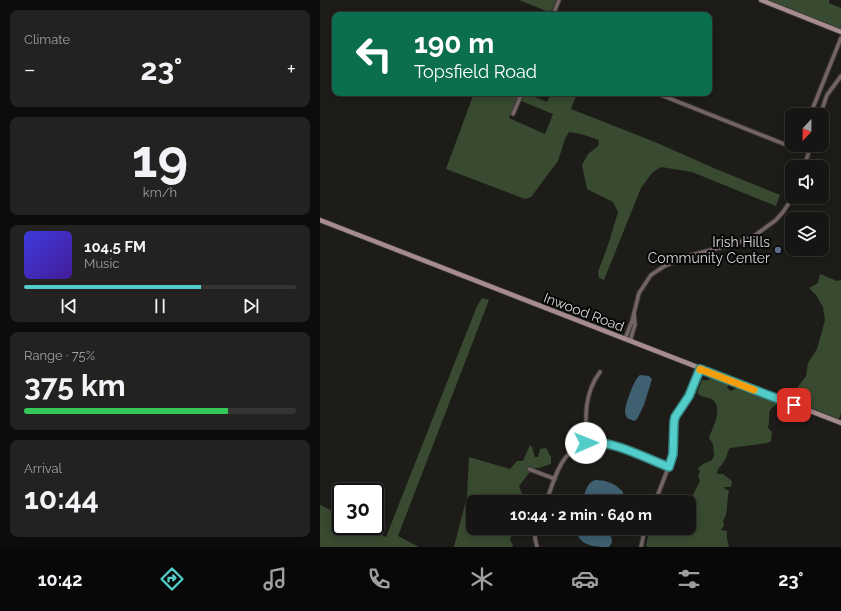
<!DOCTYPE html>
<meta charset="utf-8">
<style>
:root{--surface:#161513;--page:#232221;--text:#f1f3f6;--muted:#9e9fa0;--line:#353433;--accent:#53cdc9}
body{margin:0;font-family:Raleway,sans-serif;background:var(--page);color:var(--text);height:100vh;display:flex;flex-direction:column;font-size:15px;white-space:nowrap}
*{box-sizing:border-box;margin:0}
p{font-size:13px;color:var(--muted)}
.icon{flex:none;width:22px;height:22px;fill:none;stroke:currentColor;stroke-width:2;stroke-linecap:round;stroke-linejoin:round}
.map{position:relative;flex:1;overflow:hidden}
.sheet{display:flex;flex-direction:column;gap:10px;padding:10px;background:#0c0c0a;width:320px}
.sheet>*{flex:none}
.banner{position:absolute;left:12px;top:12px;width:380px;height:84px;border-radius:8px;box-shadow:0 2px 10px #0003,0 0 0 1px var(--line);background:#0b6e4f;color:#fff;overflow:hidden}
.needle{width:26px;rotate:202deg}
.controls{position:absolute;left:465px;top:108px;display:grid;gap:8px}
.controls a{display:grid;place-items:center;width:44px;height:44px;border-radius:8px;background:var(--surface);box-shadow:0 2px 10px #0003,0 0 0 1px var(--line);font-size:20px}
.speed{position:absolute;left:12px;top:483px;display:flex;gap:8px;font-size:20px;font-weight:700;text-align:center}
.speed>*{display:grid;place-content:center;width:52px;height:52px;border-radius:50%;background:var(--surface);box-shadow:0 2px 10px #0003,0 0 0 1px var(--line);line-height:1}
.speed .limit{border:2px solid #111;border-radius:6px;background:#fff;color:#111}
.pin{position:absolute;display:grid;place-items:center;width:34px;height:34px;color:#fff;margin:-17px;border-radius:8px;box-shadow:0 2px 6px #0006}
.me{position:absolute;width:44px;margin:-22px;rotate:89deg;stroke-linejoin:round;filter:drop-shadow(0 0 3px #0008)}
.turn{display:flex;align-items:center;gap:14px;height:84px;padding:0 16px;font-size:18px}
.turn .icon{width:52px;height:52px;stroke-width:2.5}
.turn b{display:block;font-size:28px;line-height:34px}
.big{font-size:30px;font-weight:700;line-height:1.1}
.sheet .widget{flex:1;display:flex;flex-direction:column;justify-content:center;gap:6px;min-width:0;padding:0 14px;border-radius:8px;background:var(--page)}
.sheet .dial{align-items:center;gap:0}
.dial b{font-size:52px;line-height:1}
.song{display:flex;align-items:center;gap:12px}
.cover{width:48px;height:48px;border-radius:6px;background:linear-gradient(135deg,hsl(240 70% 55%),hsl(260 70% 35%))}
.played{height:4px;border-radius:2px;background:linear-gradient(90deg,var(--accent) 65%,var(--line) 65%)}
.keys{display:flex;justify-content:space-around;direction:ltr}
.heat{display:flex;justify-content:space-between;align-items:center;font-size:22px;direction:ltr}
.charge{height:6px;border-radius:3px;background:linear-gradient(90deg,#34c759 75%,var(--line) 0)}
.trip{position:absolute;left:146px;top:495px;width:230px;height:40px;border-radius:8px;background:var(--surface);box-shadow:0 2px 10px #0003,0 0 0 1px var(--line);font-weight:700;line-height:40px;text-align:center}
.tabs{display:flex;height:64px;justify-content:space-around;align-items:center;background:#090808;color:var(--muted)}
.tabs .icon{width:28px;height:28px}
.tabs .current{color:var(--accent)}
.tabs b{font-size:18px;color:var(--text)}
main{display:flex;flex:1;min-height:0}
.map>svg:first-child{display:block}
.green{fill:#384a30}
.water{fill:#3e6071}
.lines{fill:none;stroke-linecap:round;stroke-linejoin:round}
.street-casing{stroke:#373633;stroke-width:5.5}
.secondary-casing{stroke:#373633;stroke-width:6}
.street{stroke:#736365;stroke-width:3.5}
.secondary{stroke:#a68b8f;stroke-width:4.5}
.route-casing{stroke:#368583;stroke-width:10}
.route{stroke:#53cdc9;stroke-width:7}
.slow{stroke:#f59e0b;stroke-width:7}
.service-dot{fill:#5c6f8a;stroke:#070606;stroke-width:1.5}
.labels{text-anchor:middle;dominant-baseline:central;stroke-width:4;stroke-linejoin:round;paint-order:stroke}
.poi-label{font-size:14px;fill:#d8d8d6;stroke:#070606;text-anchor:end}
.street-label{font-size:14px;fill:#d8d8d6;stroke:#070606}
</style>
<main>
<section class="sheet">
<div class="widget"><p>Climate</p>
<div class="heat"><a>−</a><b class="big">23°</b><a>+</a></div>
</div>
<div class="widget dial"><b>19</b><p>km/h</p></div>
<div class="widget">
<div class="song"><i class="cover"></i><div><b>104.5 FM</b><p>Music</p></div></div>
<div class="played"></div>
<div class="keys"><svg class="icon" aria-label="previous" viewBox="0 0 24 24"><path d="M18 5L8 12l10 7zM5 5v14"/></svg><svg class="icon" aria-label="pause" viewBox="0 0 24 24"><path d="M8 5v14M16 5v14"/></svg><svg class="icon" aria-label="next" viewBox="0 0 24 24"><path d="M6 5l10 7-10 7zM19 5v14"/></svg></div>
</div>
<div class="widget"><p>Range · 75%</p><b class="big">375 km</b><div class="charge"></div></div>
<div class="widget"><p>Arrival</p><b class="big">10:44</b></div>
</section>
<div class="map">
<svg width="521" height="547" viewBox="0 0 521 547">
<rect width="100%" height="100%" fill="#1d1c19"/>
<path class="green" d="M199,0h37l-5,13z
M448,0h61v3l12,5v21z
M154,93h33l11,4 -9,21 36,16 8,-20 -32,-13 4,-8 22,9 4,-9h26l-6,16 84,33 61,27 64,26 -4,11 -84,-34 -31,-5 -9,6 -11,15 -37,92 -5,-2 -1,-6 11,-30 9,-30 -5,-10 -26,-13 -5,-24 6,-11 10,-8 1,-6 -18,-6 -12,-2 -4,7 -7,22 -27,36 -6,2 -79,-30z
M500,274l17,7 4,-1v133l-2,6 -46,-18 -1,-1 5,-12 9,-12 2,-13 9,-14 8,-29 -2,-13 -7,-12 -7,-7 9,-5z
M162,298l7,2 -91,236 21,11h-99v-42l21,10v11h22l23,11 91,-231z
M392,377l17,6 -2,5 4,3 7,-4 38,16v2c-9,6 -6,7 -7,16 0,2 -1,5 -1,7l4,4 -1,9 -4,2 -37,5c-3,4 -3,9 -5,12 -3,6 -8,8 -8,14h6l9,7 -1,6h-6l-1,1 5,3c-3,10 0,21 -6,30l1,4 -3,5 6,1v8l2,8h-81l-2,-1 3,-14 5,-4 22,5 3,-5h10v-25l11,-22 -2,-5 2,-4 -2,-4 5,-4 9,-4 2,-4 -1,-12 -4,-6c3,-10 16,-31 2,-39 -5,-2 -10,-2 -14,-6l5,-13h6z
M210,445l2,2 3,10h3l2,-8 6,-1 5,9v7l-12,4h-6l-14,18 4,10 -2,4 -4,2h-44v26h40l-3,12 3,5 -1,2h-58l13,-51 2,-39 41,12 7,-8h6z"/>
<path class="water" d="M320,375l9,1 3,3 -8,26 -7,14 -3,2 -7,-3c0,-1 -2,-4 -2,-6 0,-7 9,-33 15,-37z
M275,480c11,0 20,3 28,12l-1,10h-40c3,-8 4,-19 13,-22z
M255,528h32v3c4,6 8,9 2,16 -16,0 -30,-1 -34,-19z"/>
<g class="lines">
<g class="street-casing">
<path id="street" d="M233,15l6,-15
M336,93l133,53 2,1 6,-2
M193,114l9,-21
M490,115l31,-77
M500,115l7,-20 14,-19
M484,167l7,-22
M305,339l7,-18 7,-28 12,-18 12,-8 24,-11 48,-12 19,-8 22,-16 7,-8 10,-15
M310,341l5,-16 -1,-12
M267,443c-2,-25 -3,-50 13,-71
M209,469l26,10
M226,502c6,-15 10,-33 20,-45 20,-23 42,-14 65,-5 13,5 25,10 38,15
M335,502l17,-44 1,-7v-21l2,-13 14,-21 11,-27
M216,528l-1,10 2,9
M321,547l4,-19"/>
</g>
<g class="secondary-casing">
<path id="secondary" d="M441,0l80,32
M0,220l521,203"/>
</g>
<use href="#street" class="street"/>
<use href="#secondary" class="secondary"/>
</g>
<g class="lines">
<g class="route-casing">
<path id="route" d="M266,443c25,-4 59,15 83,24l4,-13 1,-32 1,-5 14,-21 11,-27 94,36"/>
</g>
<use href="#route" class="route"/>
<path class="slow" d="M380,370v-1l54,21"/>
</g>
<circle class="service-dot" cx="458" cy="250" r="4"/>
<g class="labels">
<g class="poi-label">
<text x="450" y="242">Irish Hills<tspan x="450" dy="16">Community Center</tspan></text>
</g>
<g class="street-label">
<text transform="translate(264 312) rotate(21)">Inwood Road</text>
</g>
</g>
</svg>
<div class="controls">
<a><svg class="needle" viewBox="-14 -14 28 28"><path d="M0-13l5 13h-10z" fill="#e53935"/><path d="M0 13l5-13h-10z" fill="#9e9fa0"/></svg></a>
<a><svg class="icon" aria-label="sound" viewBox="0 0 24 24"><path d="M4 9h4l5-4v14l-5-4H4zM17 9q2 3 0 6"/></svg></a>
<a><svg class="icon" aria-label="layers" viewBox="0 0 24 24"><path d="M12 4l9 5-9 5-9-5zM3 14l9 5 9-5"/></svg></a>
</div>
<div class="speed"><div class="limit">30</div></div>
<div class="pin" style="left:474px;top:405px;background:#d93025"><svg class="icon" aria-label="arrive" viewBox="0 0 24 24"><path d="M6 21V4h12l-3 4 3 4H6"/></svg></div>
<svg class="me" style="left:266px;top:443px" viewBox="-20 -20 40 40"><circle r="19" fill="#fff"/><path d="M0-13L10 11 0 6-10 11z" fill="#53cdc9"/></svg>
<div class="trip">10:44 · 2 min · 640 m</div>
<div class="banner">
<div class="turn"><svg class="icon" aria-label="left" viewBox="0 0 24 24"><path d="M17 20v-9H6M10 6l-5 5 5 5"/></svg><div><b>190 m</b>Topsfield Road</div></div>
</div>
</div>
</main>
<nav class="tabs">
<b>10:42</b>
<svg class="icon current" aria-label="directions" viewBox="0 0 24 24"><path d="M12 3l9 9-9 9-9-9zM9 14v-3h6M13 9l2 2-2 2"/></svg>
<svg class="icon" aria-label="music" viewBox="0 0 24 24"><path d="M9 18V5l10-2v13"/><circle cx="6" cy="18" r="3"/><circle cx="16" cy="16" r="3"/></svg>
<svg class="icon" aria-label="phone" viewBox="0 0 24 24"><path d="M5 4h4l2 5-3 2q2 4 5 5l2-3 5 2v4C11 20 4 13 5 4z"/></svg>
<svg class="icon" aria-label="climate" viewBox="0 0 24 24"><path d="M12 3v18M4 7l16 10M4 17L20 7"/></svg>
<svg class="icon" aria-label="car" viewBox="0 0 24 24"><path d="M5 17H2v-5l4-1 3-4h7l3 4 3 1v5h-3M9 17h6M6 11h13"/><circle cx="7" cy="17" r="2"/><circle cx="17" cy="17" r="2"/></svg>
<svg class="icon" aria-label="filters" viewBox="0 0 24 24"><path d="M4 7h16M4 17h16"/><circle cx="9" cy="7" r="2"/><circle cx="15" cy="17" r="2"/></svg>
<b>23°</b>
</nav>
